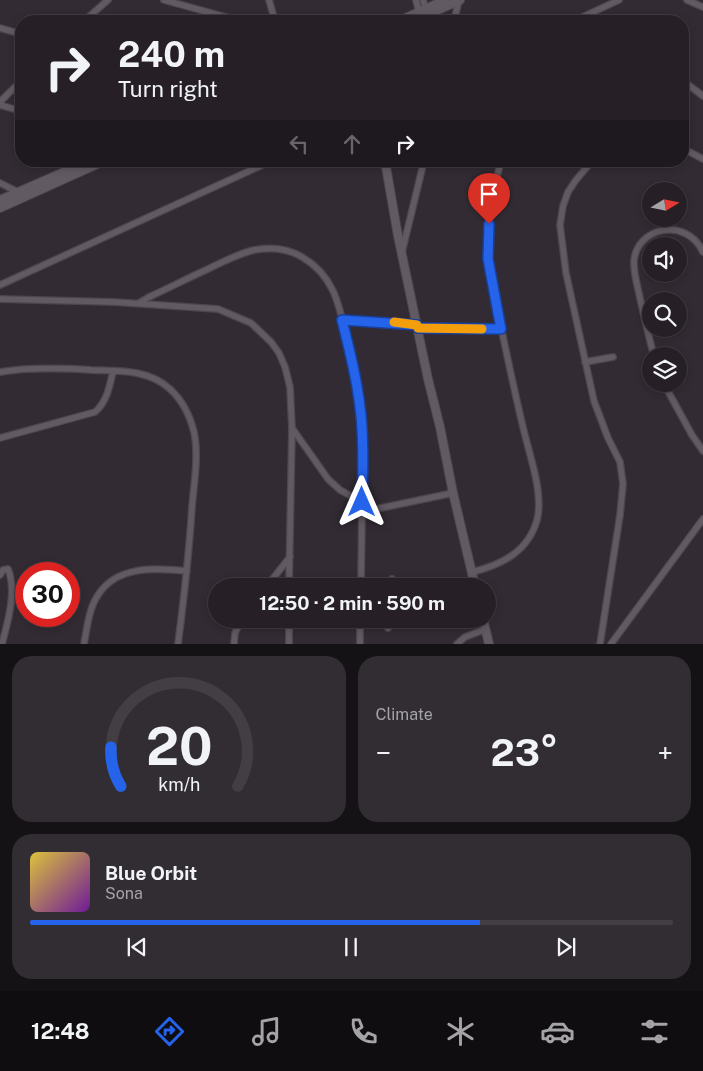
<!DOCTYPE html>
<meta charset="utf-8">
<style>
:root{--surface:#262026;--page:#322d32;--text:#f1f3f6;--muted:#a4a3a7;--line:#423e43;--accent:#2563eb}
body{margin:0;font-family:"Public Sans",sans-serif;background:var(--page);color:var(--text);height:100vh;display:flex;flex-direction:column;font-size:19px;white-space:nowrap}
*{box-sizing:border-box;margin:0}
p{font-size:16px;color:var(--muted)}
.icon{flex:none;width:28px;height:28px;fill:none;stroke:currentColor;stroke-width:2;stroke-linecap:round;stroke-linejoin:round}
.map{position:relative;height:644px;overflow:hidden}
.side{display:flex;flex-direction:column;gap:12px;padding:12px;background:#151215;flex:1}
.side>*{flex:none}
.banner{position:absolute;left:15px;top:15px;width:674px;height:152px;border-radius:20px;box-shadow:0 2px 8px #0003,0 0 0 1px var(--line);background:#262026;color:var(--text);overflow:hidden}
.needle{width:32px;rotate:80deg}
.tools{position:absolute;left:642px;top:182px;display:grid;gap:10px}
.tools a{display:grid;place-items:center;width:45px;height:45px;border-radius:50%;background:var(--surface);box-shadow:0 2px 8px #0003,0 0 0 1px var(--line);font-size:25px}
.speed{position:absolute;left:15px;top:562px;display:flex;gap:10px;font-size:25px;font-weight:700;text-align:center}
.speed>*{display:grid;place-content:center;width:65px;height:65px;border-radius:50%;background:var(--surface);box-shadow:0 2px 8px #0003,0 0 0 1px var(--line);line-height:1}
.speed .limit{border:8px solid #d22;background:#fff;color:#111}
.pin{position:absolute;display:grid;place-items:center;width:42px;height:42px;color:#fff;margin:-51px -21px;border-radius:50% 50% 50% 0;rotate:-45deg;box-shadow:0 0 5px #0007}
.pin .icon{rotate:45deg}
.me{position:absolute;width:55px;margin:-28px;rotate:0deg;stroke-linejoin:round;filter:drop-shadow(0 0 4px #0008)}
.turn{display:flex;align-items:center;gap:18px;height:105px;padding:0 20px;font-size:22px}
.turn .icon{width:65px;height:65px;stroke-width:2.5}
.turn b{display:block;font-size:35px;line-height:42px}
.lanes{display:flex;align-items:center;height:48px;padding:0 20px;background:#0003;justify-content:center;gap:25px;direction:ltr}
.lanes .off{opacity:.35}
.big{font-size:38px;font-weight:700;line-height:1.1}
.side .widget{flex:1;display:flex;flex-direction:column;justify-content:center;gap:8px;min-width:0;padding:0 18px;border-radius:20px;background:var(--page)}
.side .dial{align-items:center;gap:0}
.dial svg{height:130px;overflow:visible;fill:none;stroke:var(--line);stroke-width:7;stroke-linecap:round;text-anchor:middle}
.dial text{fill:var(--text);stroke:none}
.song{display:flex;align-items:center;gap:15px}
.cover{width:60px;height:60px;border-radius:8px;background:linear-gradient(135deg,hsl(50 70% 55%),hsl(280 70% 35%))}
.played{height:5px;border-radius:2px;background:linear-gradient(90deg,var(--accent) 70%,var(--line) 70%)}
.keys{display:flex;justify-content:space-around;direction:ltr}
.heat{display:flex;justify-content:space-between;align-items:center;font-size:28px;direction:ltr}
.side .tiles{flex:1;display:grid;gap:12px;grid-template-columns:1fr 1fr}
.widget:last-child{grid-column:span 2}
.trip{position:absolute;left:208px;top:578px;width:288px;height:50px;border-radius:25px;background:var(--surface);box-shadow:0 2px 8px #0003,0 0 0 1px var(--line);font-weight:700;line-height:50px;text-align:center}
.dock{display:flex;height:80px;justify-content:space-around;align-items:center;background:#0f0d0f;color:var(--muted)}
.dock .icon{width:35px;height:35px}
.dock .selected{color:var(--accent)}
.dock b{font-size:22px;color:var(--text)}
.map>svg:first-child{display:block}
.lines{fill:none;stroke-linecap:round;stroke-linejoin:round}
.minor-casing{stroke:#4d464d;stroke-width:8}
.tertiary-casing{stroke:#4d464d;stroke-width:10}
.minor{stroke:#625a62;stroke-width:5.5}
.tertiary{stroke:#625a62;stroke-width:8}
.route-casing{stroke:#184099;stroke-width:12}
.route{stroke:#2563eb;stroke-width:9}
.slow{stroke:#f59e0b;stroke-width:9}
</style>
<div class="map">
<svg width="703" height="644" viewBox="0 0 703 644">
<rect width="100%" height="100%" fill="#322b33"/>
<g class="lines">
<g class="minor-casing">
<path id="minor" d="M164,0l76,21
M269,0l6,21
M416,0l3,12
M423,0l4,12
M687,0l16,7
M84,21l24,-21
M454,21l5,-21
M574,21l45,-21
M0,28l21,6
M682,80l21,16
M0,102l21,-21
M0,105l21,6
M682,148l21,11
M592,161l-16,19 -8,12 -5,14 -3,19 6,48 28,128 14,37 12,24 3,22 -3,31 -20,129
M0,183l20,10
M402,252l22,-91
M0,285l271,-124
M0,299l114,3 104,7 33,14 20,19 8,11 6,14 5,20 2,41 -3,158
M139,303l10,-6c20,-9 39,-19 59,-28 14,-7 30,-15 46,-19 16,-3 33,-2 48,7 35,20 38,54 47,91 7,30 12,59 14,90l-2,148
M342,320l37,4 13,-2 25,3
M418,327l83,2
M654,356c-6,-22 -11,-44 -16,-67 -2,-8 -4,-18 -4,-27 2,-35 52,-46 69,-10
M585,362l28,-5
M0,372c30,-5 60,-4 91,-2 28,1 57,-1 79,19 12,11 20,27 24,43 5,24 0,51 -2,75 -3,46 -8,91 -14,137
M664,384l28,51 11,16
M292,428l36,51 12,11 22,12
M0,438l95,-26c12,-10 15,-27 18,-41
M362,512l91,-19
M472,572c29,-7 56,-20 65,-52 7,-27 -8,-66 -14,-93 -8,-33 -15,-67 -22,-100 -7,-30 -14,-60 -13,-91 1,-25 6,-50 13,-75
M0,575l3,-5 5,-1c9,22 0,52 -6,75
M267,586l23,-29
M392,586v-7
M388,628l1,-9
M84,644c3,-16 5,-36 14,-49 19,-30 58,-27 89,-24
M234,644l1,-11 7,-14
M289,644v-25
M360,644v-25
M457,644l8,-7 21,-8
M611,644l92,-125"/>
</g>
<g class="tertiary-casing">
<path id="tertiary" d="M399,21l46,-21
M414,21l46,-21
M385,161l13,75 30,143 12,48 13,66 22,93
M0,200l89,-39
M0,208l104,-47
M483,619l6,25"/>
</g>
<use href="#minor" class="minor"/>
<use href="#tertiary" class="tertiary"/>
</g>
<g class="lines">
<g class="route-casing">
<path id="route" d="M362,502c1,-29 2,-58 -1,-86 -3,-32 -11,-64 -19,-96l75,5 1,3 83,1 -13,-70 1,-35"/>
</g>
<use href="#route" class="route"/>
<path class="slow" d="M394,322l23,3 1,3 64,1"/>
</g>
</svg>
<div class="tools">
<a><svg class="needle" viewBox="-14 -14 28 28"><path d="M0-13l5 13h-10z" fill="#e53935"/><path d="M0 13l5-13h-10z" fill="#a4a3a7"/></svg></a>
<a><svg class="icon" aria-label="sound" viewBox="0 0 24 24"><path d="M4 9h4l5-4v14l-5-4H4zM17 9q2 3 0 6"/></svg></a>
<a><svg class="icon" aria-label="search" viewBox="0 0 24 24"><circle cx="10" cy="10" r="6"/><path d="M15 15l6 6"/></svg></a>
<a><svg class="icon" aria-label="layers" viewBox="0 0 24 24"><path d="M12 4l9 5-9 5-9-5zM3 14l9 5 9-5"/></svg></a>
</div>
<div class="speed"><div class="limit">30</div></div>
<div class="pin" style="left:489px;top:224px;background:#d93025"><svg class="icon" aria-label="arrive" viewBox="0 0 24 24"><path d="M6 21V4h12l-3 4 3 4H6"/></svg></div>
<svg class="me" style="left:362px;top:502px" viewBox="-20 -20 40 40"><path d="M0-17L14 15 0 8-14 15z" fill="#2563eb" stroke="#fff" stroke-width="4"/></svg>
<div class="trip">12:50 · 2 min · 590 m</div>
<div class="banner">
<div class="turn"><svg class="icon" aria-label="right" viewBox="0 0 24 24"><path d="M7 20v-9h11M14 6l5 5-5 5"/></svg><div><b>240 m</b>Turn right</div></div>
<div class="lanes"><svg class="icon off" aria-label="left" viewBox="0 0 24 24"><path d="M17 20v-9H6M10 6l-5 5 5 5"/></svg><svg class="icon off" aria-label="ahead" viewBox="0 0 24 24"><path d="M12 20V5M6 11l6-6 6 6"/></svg><svg class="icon" aria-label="right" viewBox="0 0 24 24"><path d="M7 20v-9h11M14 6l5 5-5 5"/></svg></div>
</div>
</div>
<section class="side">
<div class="tiles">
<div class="widget dial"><svg viewBox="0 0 100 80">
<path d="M14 69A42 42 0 1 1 86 69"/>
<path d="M14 69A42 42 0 0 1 8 45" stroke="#2563eb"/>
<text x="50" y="56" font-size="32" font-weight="700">20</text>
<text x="50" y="72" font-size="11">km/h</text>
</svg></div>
<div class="widget"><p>Climate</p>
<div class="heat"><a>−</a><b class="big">23°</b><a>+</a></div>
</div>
<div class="widget">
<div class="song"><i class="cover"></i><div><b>Blue Orbit</b><p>Sona</p></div></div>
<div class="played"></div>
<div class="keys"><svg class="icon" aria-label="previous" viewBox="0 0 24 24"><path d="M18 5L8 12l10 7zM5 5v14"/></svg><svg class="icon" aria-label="pause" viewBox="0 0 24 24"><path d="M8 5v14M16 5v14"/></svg><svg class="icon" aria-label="next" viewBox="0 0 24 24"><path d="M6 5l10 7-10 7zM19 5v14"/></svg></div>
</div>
</div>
</section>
<nav class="dock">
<b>12:48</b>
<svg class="icon selected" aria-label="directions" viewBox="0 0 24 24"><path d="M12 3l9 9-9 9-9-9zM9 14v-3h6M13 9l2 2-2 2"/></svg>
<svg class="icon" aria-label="music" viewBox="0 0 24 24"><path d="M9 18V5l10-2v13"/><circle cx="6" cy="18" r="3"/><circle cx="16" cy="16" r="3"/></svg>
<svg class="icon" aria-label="phone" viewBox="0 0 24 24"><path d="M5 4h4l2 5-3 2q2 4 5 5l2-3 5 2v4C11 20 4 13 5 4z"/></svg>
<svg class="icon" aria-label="climate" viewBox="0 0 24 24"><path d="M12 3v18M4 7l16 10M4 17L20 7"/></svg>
<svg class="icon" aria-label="car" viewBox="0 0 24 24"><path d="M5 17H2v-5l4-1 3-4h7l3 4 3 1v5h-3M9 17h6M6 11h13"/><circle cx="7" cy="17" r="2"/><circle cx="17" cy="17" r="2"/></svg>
<svg class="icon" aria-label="filters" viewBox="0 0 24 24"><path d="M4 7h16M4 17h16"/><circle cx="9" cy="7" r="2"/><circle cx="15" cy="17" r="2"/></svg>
</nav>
